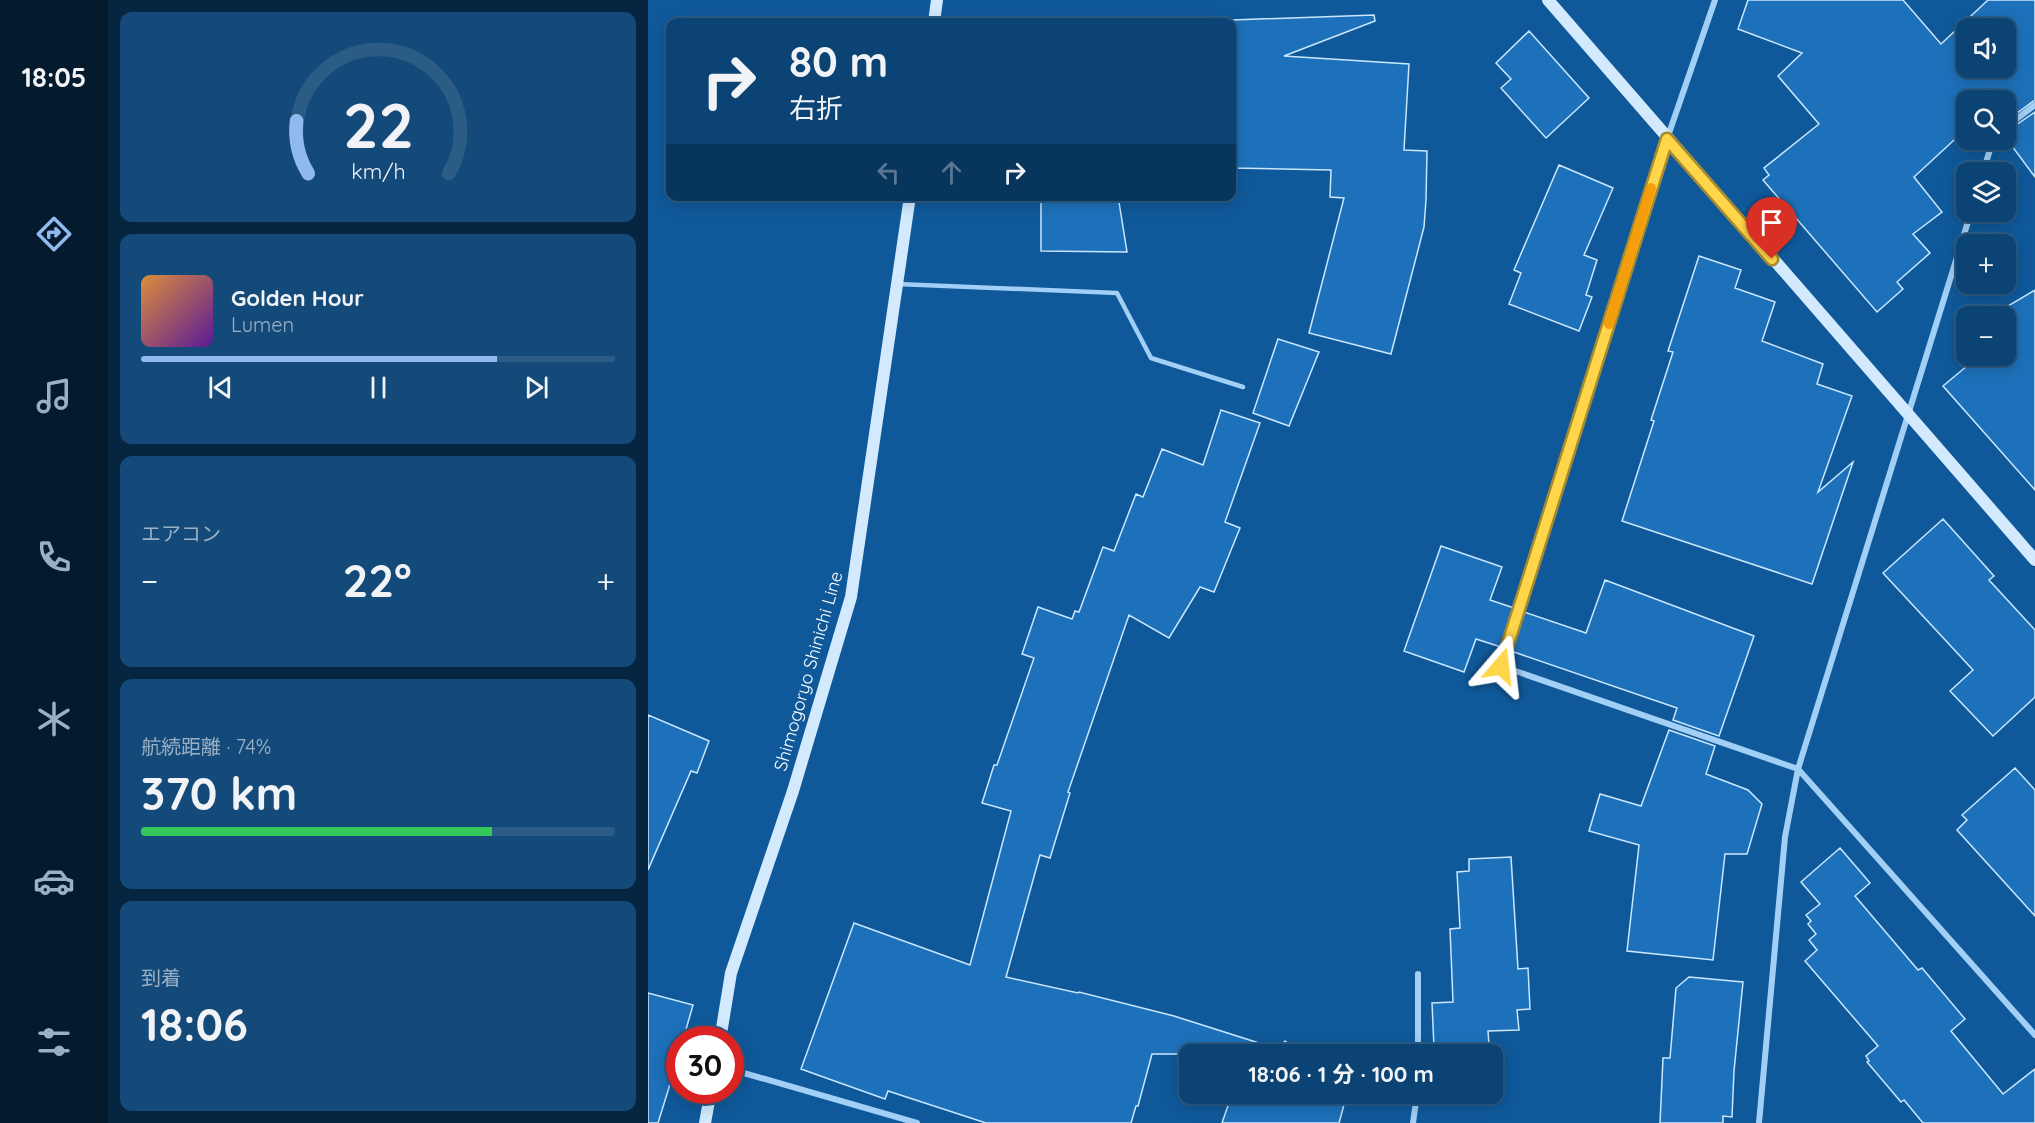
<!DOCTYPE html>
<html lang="ja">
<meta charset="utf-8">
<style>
:root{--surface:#0b4374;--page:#144a79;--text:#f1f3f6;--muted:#9ab0c5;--line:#2b5c86;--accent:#90b9f0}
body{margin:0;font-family:Quicksand,"Noto Sans JP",sans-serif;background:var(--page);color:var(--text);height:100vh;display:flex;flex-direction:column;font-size:22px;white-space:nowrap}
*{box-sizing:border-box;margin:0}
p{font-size:20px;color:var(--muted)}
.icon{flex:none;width:33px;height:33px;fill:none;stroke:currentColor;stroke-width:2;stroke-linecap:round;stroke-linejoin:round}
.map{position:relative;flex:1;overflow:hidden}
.details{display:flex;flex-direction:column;gap:12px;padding:12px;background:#062540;width:540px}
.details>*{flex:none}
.hud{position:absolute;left:18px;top:18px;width:570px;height:183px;border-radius:12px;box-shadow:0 3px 15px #0003,0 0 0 2px var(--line);background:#0b4374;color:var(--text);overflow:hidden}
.controls{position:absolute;left:1308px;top:18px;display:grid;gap:12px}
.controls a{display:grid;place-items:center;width:60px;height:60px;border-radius:12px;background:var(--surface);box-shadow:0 3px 15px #0003,0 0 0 2px var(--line);font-size:30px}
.speed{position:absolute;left:18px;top:1026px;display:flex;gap:12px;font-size:30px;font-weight:700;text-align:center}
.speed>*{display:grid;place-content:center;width:78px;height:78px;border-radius:50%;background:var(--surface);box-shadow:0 3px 15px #0003,0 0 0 2px var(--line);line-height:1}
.speed .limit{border:9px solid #d22;background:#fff;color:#111}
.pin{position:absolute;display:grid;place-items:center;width:51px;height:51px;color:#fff;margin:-62px -26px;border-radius:50% 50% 50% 0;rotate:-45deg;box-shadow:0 0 6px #0007}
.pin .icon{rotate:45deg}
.me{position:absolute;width:66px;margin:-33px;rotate:17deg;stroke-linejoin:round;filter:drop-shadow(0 0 4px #0008)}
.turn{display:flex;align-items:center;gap:21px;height:126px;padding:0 24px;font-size:27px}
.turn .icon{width:78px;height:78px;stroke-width:2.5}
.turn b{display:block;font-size:42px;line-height:51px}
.lanes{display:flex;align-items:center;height:57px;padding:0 24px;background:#0003;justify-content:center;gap:30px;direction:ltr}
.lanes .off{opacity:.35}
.big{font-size:45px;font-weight:700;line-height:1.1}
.details .tile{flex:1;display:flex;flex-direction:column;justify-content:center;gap:9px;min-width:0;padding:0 21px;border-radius:12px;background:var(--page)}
.details .dial{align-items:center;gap:0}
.dial svg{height:156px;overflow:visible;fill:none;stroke:var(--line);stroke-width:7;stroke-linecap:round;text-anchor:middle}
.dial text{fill:var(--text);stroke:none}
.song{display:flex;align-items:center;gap:18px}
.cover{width:72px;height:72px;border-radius:9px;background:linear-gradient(135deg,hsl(30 70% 55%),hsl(270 70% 35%))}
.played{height:6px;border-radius:3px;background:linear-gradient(90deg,var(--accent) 75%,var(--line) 75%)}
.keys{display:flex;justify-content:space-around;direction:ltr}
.heat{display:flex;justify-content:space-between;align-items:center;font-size:33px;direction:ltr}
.charge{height:9px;border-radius:4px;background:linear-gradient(90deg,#34c759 74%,var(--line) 0)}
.trip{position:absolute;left:531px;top:1044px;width:324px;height:60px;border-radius:12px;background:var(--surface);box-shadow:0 3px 15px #0003,0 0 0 2px var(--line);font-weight:700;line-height:60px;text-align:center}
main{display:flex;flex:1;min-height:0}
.tabs{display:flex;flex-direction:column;width:108px;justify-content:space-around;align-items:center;background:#041b2e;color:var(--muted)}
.tabs .icon{width:42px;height:42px}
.tabs .selected{color:var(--accent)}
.tabs b{font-size:27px;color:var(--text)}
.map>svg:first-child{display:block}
.building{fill:#1d71ba;stroke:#cae7fe;stroke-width:1.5;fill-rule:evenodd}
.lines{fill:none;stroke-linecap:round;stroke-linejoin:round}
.lane{stroke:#a2cff5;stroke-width:4.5}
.street{stroke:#a2cff5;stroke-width:6}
.secondary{stroke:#d2e9fe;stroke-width:12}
.route-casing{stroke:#a68a30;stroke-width:15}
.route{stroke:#ffd54a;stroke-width:10}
.slow{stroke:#f59e0b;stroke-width:10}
.labels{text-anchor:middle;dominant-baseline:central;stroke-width:6;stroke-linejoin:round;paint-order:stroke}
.street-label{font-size:18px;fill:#fff;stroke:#0f599a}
</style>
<main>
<nav class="tabs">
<b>18:05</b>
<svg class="icon selected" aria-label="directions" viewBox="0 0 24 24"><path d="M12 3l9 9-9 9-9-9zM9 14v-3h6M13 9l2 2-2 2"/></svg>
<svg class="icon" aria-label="music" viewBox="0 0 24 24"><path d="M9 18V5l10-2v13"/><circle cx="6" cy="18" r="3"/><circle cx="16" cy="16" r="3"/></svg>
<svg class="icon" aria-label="phone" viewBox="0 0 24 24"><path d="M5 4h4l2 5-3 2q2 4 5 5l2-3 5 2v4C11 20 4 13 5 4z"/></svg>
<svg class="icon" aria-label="climate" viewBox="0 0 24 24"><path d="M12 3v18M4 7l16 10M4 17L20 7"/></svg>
<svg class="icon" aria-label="car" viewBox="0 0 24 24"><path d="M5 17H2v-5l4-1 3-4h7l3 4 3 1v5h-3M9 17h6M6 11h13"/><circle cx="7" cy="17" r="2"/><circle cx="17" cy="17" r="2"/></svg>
<svg class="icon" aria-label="filters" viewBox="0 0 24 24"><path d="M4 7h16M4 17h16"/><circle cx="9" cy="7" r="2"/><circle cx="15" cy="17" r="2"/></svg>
</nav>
<section class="details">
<div class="tile dial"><svg viewBox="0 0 100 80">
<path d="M14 69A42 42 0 1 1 86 69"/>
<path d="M14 69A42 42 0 0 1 8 42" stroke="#90b9f0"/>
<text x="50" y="56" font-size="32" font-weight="700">22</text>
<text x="50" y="72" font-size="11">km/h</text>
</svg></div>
<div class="tile">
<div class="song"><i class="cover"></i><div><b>Golden Hour</b><p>Lumen</p></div></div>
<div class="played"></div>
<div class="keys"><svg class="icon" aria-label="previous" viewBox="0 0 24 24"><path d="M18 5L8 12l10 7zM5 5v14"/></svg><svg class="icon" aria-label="pause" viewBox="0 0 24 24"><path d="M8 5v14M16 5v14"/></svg><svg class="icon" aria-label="next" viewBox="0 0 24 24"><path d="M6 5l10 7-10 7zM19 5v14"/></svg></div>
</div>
<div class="tile"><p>エアコン</p>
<div class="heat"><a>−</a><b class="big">22°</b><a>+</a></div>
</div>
<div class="tile"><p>航続距離 · 74%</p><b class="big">370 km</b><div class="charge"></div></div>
<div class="tile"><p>到着</p><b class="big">18:06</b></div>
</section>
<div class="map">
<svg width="1387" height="1123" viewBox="0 0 1387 1123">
<rect width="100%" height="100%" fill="#0f599a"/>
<path class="building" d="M1100,0h155l38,44 47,-44h47v100l-29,21v-21h-40v29l-52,48 28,35 -29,22 17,19 -33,29 6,7 -26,23 -114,-132 6,-5 -5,-7 55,-44 -41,-48 24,-23 -64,-24zM1318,28h40v40h-40z
M726,15l1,6 -91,35 125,8 -5,86 23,1 -1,49 -2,27 -33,127 -82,-21 35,-135 -14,-1 1,-27 -99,-2v-148z
M881,31l60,67 -43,40 -45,-50 10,-9 -15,-16z
M1387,112v65l-29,-39v-6z
M911,165l54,23 -29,67 13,5 -11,35 6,2 -13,34 -70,-27 12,-31 -7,-3z
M393,196h77l9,56 -86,-1z
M1051,256l42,14 -6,18 40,14 -13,39 61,23 -6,20 35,12 -34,96 35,-30 -41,122 -190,-63 32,-100 -3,-1 22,-68 -5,-1z
M1387,290v200l-92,-104 36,-30h27v-40h-15z
M630,339l41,13 -30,74 -36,-13z
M573,410l39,13 -35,99 15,6 -26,64 -14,-5 -31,51 -40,-23 -61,177 2,1 -20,65 -10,-3 -34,122 72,16 1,-1 95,24 104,33 7,-8 16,13h-149l-14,52h-2l-5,17h-145l-98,-32 -3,8 -84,-30 53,-146 116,42 41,-154 -29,-8 12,-38h3l37,-107 -12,-4 16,-47 34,12 3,-8 4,1 24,-65 11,4 22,-57 7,3 19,-48 41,16z
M1295,519l51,57 -5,4 46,50v67l-42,39 -43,-45 23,-21 -90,-97z
M793,546l61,21 -12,33 24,8 -13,39 -25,-8 -12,33 -60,-21z
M957,580l149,56 -35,100 -46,-16 4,-12 -166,-57 13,-39 62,21z
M0,715l61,26 -12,32 -6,-2 -43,99z
M1021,730l46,16 -9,28 42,16 14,14 -15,50h-22l-12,106 -86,-9 12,-106 -50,-14 11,-37 41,12z
M1367,768l20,22v126l-78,-86 10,-10 -5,-5z
M1192,848l30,35 -15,13 63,74 4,-2 43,51 -14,12 52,63 32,-25v54h-112l-19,-23 -3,2 -34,-40 2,-1 -3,-5 12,-10 -73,-85 12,-11 -8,-10 7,-6 -8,-10 3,-3 -5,-6 14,-11 -19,-22z
M863,857l7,112 10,-1 2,41 -13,1 2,20 -31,1 1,14 -55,3 -2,-45 21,-1 -3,-73 10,-1 -3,-56 12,-1v-12z
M1041,977l54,5 -9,89 -2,46 -9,-1v7h-63l3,-65h7l6,-70z
M0,993l45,12 -10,35h-3v12l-22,71h-10z
M584,1094h115l-8,29h-117z"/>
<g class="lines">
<path class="lane" d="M249,284l220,9 34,65 92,29"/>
<path class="street" d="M1067,0l-48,139 -166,527 297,103 237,266
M1358,127l29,-22
M1335,172l10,-32
M770,1054v-80
M82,1069l187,54
M765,1123l4,-29
M1111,1123l26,-286 13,-68 173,-557"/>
<path class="secondary" d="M900,0l487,560
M286,22l3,-22
M72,1040l11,-67 62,-182 58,-194 59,-401
M57,1123l6,-33"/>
</g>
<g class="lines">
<g class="route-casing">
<path id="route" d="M853,666l166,-527 105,120"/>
</g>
<use href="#route" class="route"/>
<path class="slow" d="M961,324l42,-136"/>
</g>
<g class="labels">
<g class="street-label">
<text transform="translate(160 671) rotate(-74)">Shimogoryo Shinichi Line</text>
</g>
</g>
</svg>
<div class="controls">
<a><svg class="icon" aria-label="sound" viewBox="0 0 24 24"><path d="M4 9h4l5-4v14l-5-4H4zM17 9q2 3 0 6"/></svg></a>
<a><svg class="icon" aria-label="search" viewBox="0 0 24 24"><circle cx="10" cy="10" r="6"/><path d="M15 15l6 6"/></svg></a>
<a><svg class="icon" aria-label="layers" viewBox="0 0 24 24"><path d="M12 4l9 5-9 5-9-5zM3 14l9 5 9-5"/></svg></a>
<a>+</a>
<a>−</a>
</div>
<div class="speed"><div class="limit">30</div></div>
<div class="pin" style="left:1124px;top:259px;background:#d93025"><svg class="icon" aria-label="arrive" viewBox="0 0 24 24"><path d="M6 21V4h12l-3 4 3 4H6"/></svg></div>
<svg class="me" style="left:853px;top:666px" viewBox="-20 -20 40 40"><path d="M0-17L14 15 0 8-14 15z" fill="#ffd54a" stroke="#fff" stroke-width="4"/></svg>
<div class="trip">18:06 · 1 分 · 100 m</div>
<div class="hud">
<div class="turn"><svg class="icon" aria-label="right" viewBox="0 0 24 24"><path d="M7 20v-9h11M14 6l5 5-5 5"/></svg><div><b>80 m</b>右折</div></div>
<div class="lanes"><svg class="icon off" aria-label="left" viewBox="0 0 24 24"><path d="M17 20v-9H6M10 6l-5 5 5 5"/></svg><svg class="icon off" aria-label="ahead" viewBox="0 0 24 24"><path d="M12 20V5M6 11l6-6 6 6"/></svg><svg class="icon" aria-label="right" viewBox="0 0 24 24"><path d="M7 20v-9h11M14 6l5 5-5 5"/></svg></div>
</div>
</div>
</main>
